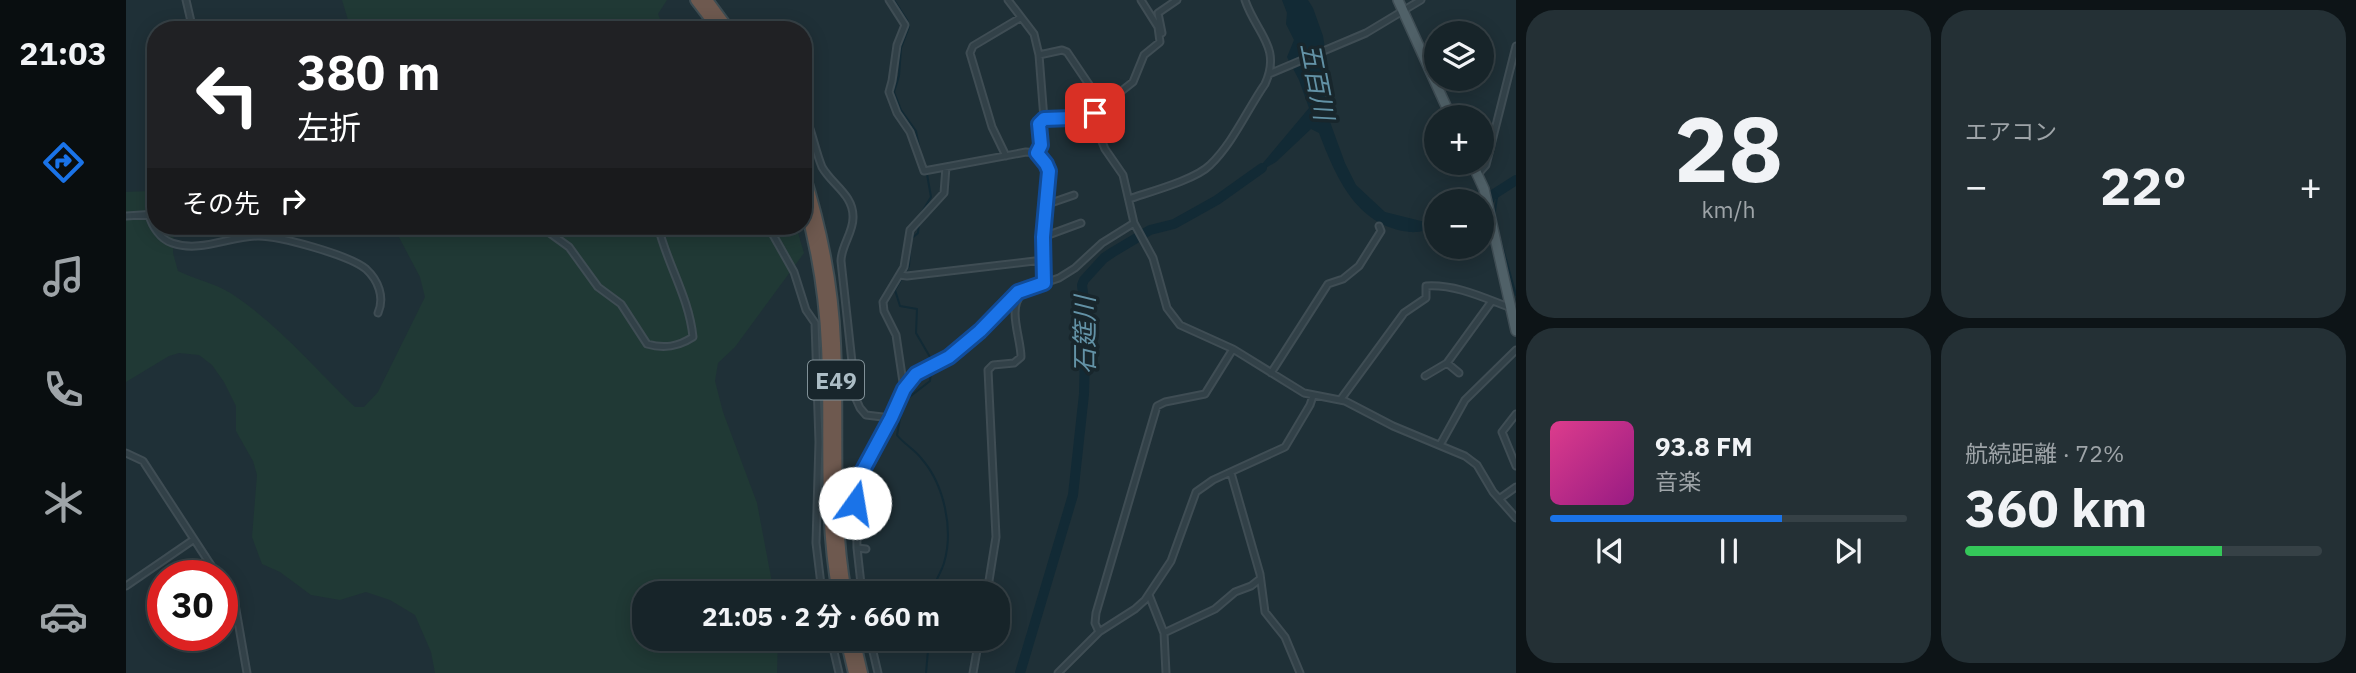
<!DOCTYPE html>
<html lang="ja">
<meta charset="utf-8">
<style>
:root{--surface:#172429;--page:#243035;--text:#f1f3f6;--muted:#9ea4a8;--line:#364146;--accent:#1a73e8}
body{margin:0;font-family:"IBM Plex Sans","Noto Sans JP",sans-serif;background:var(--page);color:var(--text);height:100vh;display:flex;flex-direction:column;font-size:26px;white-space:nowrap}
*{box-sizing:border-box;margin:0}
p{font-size:23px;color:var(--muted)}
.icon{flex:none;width:38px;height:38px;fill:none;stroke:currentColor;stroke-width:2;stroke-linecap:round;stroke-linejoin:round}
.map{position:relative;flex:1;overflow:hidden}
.side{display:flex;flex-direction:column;gap:10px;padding:10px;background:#0d1417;width:840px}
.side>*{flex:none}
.banner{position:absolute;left:21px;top:21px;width:665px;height:214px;border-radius:28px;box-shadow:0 4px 18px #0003,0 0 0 2px var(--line);background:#202124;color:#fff;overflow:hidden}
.fabs{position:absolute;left:1298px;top:21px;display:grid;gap:14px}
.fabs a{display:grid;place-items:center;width:70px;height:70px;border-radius:50%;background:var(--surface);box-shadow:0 4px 18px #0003,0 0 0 2px var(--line);font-size:35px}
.speed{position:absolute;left:21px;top:560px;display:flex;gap:14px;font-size:35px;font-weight:700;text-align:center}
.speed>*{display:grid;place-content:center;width:91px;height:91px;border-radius:50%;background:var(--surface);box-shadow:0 4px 18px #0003,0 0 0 2px var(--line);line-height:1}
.speed .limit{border:10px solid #d22;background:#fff;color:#111}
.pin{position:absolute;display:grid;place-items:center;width:60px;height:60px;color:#fff;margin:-30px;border-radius:14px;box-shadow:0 4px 10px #0006}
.me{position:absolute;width:77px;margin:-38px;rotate:13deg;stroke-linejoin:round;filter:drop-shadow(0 0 5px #0008)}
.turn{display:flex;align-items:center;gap:24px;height:147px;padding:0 35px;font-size:32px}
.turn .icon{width:91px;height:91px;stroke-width:2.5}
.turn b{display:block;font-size:49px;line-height:60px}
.then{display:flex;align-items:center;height:66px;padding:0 35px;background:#0003;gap:14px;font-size:26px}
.big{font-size:52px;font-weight:700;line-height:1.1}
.side .card{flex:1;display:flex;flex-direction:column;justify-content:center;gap:10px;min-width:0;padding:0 24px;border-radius:28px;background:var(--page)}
.side .dial{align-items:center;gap:0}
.dial b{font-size:91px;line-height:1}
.song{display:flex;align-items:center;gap:21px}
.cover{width:84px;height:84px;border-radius:10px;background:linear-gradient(135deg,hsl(330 70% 55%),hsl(310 70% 35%))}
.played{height:7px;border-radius:4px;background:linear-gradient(90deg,var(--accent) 65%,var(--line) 65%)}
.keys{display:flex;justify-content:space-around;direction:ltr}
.heat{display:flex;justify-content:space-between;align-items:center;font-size:38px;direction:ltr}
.charge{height:10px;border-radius:5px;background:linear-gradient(90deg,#34c759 72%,var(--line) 0)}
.side .tiles{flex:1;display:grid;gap:10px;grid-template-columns:repeat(2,1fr)}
.trip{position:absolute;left:506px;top:581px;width:378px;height:70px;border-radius:28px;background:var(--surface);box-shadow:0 4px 18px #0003,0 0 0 2px var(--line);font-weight:700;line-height:70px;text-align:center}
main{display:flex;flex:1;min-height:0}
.tabs{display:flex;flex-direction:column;width:126px;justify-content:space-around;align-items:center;background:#090e10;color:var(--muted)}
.tabs .icon{width:49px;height:49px}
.tabs .selected{color:var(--accent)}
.tabs b{font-size:32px;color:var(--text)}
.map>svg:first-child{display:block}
.green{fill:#203935}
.water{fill:#122a35}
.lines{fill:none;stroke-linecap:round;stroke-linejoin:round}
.stream{stroke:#122a35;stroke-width:2}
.river{stroke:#122a35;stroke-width:10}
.street-casing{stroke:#3f4d54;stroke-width:9}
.primary-casing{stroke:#3f4d54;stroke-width:12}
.highway-casing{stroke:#3d4c52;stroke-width:14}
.street{stroke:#324148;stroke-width:5}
.primary{stroke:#506168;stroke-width:9}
.highway{stroke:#6e594f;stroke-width:10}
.route-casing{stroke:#114b97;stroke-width:18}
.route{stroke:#1a73e8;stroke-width:12}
.labels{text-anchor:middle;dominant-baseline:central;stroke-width:7;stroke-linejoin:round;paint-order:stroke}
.shield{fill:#18262c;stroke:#809097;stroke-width:2}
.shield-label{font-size:23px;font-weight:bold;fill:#acbdc5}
.water-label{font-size:26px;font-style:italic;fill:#6392a6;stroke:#18262c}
</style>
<main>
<nav class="tabs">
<b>21:03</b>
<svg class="icon selected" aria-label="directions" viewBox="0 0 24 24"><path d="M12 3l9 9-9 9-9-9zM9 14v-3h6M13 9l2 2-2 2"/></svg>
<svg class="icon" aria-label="music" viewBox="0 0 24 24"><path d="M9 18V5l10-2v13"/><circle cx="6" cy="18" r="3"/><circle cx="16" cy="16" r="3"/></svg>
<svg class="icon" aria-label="phone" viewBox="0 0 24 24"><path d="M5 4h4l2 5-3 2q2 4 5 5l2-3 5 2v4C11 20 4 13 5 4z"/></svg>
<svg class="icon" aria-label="climate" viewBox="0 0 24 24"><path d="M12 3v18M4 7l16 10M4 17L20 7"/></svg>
<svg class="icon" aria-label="car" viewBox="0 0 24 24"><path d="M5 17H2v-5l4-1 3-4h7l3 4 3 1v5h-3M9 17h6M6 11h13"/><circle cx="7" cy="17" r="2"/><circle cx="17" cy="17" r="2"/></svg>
</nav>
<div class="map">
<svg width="1390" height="673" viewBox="0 0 1390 673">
<rect width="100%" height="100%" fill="#1f3037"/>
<path class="green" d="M216,0h325l-9,14 6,16h-313z
M24,191l6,3v32h18l-1,27 5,18c18,9 37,12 54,23 47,31 83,75 123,113h9l14,-15 47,-95 -5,-20 -27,-51h403l8,27 -69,94 -17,16 -3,18 8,31 34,91 17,90h-130v46h134l-1,34h-342l-4,-21 -16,-37 -25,-15 -24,-8 -26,8 -29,-5 -31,-23 -18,-8 -10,-27 5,-62 -4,-14 -17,-30v-25l-12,-24 -12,-17 -13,-10 -20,-2 -10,3 -43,26v-190z"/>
<path class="water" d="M1156,0h26l5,8 10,28 4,25 -3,25 2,25 19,52 11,22 29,27 52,13v4c-9,0 -18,4 -27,3 -54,-6 -74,-55 -91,-99l-8,-4 -35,33 -24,14 57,-68 -10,-28 -12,-23 7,-17 -8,-16 1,-11z"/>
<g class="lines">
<path class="stream" d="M768,0l13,20 2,7 -8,21 -2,28 -5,16 7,18 15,21 4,21
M1372,191l-4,26 22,78
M793,217l12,-20 -4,-23
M793,222l-1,11 -7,6 -2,27 -14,24 5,16 17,3 -1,24 14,24v7
M805,370l-1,11 -27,21 -6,33c7,9 17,14 24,23 23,26 33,71 23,105 -3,10 -10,20 -13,30
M800,673l3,-34"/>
<path class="river" d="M1356,217l9,-21 25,-16
M894,673l53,-178 11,-101 2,-77 -4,-32 2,-5 20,-22 9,-6 37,-22 24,-6 18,-10 25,-14 45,-32"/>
<g class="street-casing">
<path id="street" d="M60,0l7,30
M763,0l16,25 -8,20 -5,36 -3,11 8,21 13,19 14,39 102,-19 11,1
M882,0l26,34 5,21 5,64
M1036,33l-4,-20 19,-13
M913,55l23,-5 5,2 25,37 10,19
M1143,74l97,-41 55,-33
M965,115l42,-33 11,-27 16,-13 -2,-15 -17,-27
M677,132l7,-3c4,12 7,26 12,38 10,18 32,28 31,51 0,15 -12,28 -12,43l15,138 4,9 6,7 25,3
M880,156l-14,-29 -22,-74 3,-7 47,-28
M1352,174l8,-9 30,-119
M1003,199c20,-7 66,-19 81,-34 23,-22 37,-55 55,-81 17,-37 -9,-51 -20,-84
M919,205l29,-10
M23,215c3,11 11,24 23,28 29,10 57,-7 86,-7 22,0 91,19 108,33 12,11 19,28 12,44
M0,216l30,-2
M1008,223l19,35 14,50 13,17 53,24 71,44 41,8 48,25 72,30 12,9 16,27 23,26
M414,226l29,21 29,40 23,17 26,40c17,5 31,3 46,-7 -4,-40 -26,-73 -35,-111
M642,226l26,46 12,38 9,13 4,119 -3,101 6,50
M917,237l38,-14
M774,275l7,1 136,-16
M1321,363l12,10
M1145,373l57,-89 15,-5 16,-13 22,-35 -2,-5
M1299,376l22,-13 45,-62
M778,389l-8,-54 -12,-24 -1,-9 21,-35 6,-37 34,-37 2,-26
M1215,399l63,-86 22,-15v-12c30,-2 58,12 85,22
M1390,414l-14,18 14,34
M1314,445l25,-45 51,-50
M0,453l17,8 75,115
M1105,473l29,101 5,38 20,25 15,36
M1373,499l17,-12
M731,548l-1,-55 7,-23 28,-52 13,-29 12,-15 33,-17 31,-26 38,-39 41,-14 16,-10 27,-25 32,-20 -11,-48 -18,-26 -14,-34 -19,4h-28l-5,5 2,21 -4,8 9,11 3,7 -6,66 1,46
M96,583l13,21 12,69
M0,586l67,-46
M736,593l-5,-45 9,1
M861,593l9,-56 -8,-167 5,-5 21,-2 7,-6c0,-19 -14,-49 1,-63
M1023,595l15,38 2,40
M973,632l-4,-9 1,-10 61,-207 8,-4 40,-8 28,-45
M1038,633l51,-24 20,-17 16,-6 9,-7
M705,639l8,34
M744,639l8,34
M847,673l6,-34
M932,673l41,-41 36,-23 10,-9 26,-39 25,-69 17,-12 72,-33 25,-42 3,-9"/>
</g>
<g class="primary-casing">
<path id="primary" d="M1272,0l53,117
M1346,163l12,26 32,142"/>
</g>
<g class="highway-casing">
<path id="highway" d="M570,0l23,30
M581,0l22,30
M677,170c18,57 30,114 32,173 4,83 -4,168 11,250
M677,198c14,49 22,98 24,148 4,82 -4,166 11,247
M720,639l8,34
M728,639l8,34"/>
</g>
<use href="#street" class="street"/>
<use href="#primary" class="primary"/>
<use href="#highway" class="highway"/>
</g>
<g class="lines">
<g class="route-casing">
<path id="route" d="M729,503l8,-33 28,-52 13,-29 12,-15 33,-17 31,-26 38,-39 26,-9 -1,-46 6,-66 -3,-7 -9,-11 4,-8 -2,-21 5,-5 28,-1 23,-5"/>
</g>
<use href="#route" class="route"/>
</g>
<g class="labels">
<rect class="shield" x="682" y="360.5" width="56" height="39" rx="5"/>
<g class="shield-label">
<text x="710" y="380">E49</text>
</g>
<g class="water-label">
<text transform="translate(1192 81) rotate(79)">五百川</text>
<text transform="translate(958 335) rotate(-90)">石筵川</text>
</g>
</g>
</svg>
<div class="fabs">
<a><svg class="icon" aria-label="layers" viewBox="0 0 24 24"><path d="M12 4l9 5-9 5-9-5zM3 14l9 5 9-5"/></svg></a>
<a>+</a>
<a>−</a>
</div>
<div class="speed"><div class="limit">30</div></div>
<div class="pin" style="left:969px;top:113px;background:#d93025"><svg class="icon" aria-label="arrive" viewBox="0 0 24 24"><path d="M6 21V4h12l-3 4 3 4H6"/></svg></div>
<svg class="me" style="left:729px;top:503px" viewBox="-20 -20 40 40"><circle r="19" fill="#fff"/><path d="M0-13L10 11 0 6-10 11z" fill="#1a73e8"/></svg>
<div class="trip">21:05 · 2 分 · 660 m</div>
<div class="banner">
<div class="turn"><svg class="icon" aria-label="left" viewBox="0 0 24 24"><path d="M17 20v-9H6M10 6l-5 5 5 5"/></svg><div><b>380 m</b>左折</div></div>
<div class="then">その先<svg class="icon" aria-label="right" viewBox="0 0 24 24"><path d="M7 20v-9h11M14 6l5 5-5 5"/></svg></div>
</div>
</div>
<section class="side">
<div class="tiles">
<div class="card dial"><b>28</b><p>km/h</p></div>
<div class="card"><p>エアコン</p>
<div class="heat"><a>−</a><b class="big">22°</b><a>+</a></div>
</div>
<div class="card">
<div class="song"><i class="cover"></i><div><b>93.8 FM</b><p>音楽</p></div></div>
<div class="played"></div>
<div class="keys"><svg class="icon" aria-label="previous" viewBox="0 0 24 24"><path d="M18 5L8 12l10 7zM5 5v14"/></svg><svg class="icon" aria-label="pause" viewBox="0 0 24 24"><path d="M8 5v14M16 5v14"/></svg><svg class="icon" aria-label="next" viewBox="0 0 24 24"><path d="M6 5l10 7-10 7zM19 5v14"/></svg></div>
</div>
<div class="card"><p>航続距離 · 72%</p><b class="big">360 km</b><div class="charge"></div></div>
</div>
</section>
</main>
